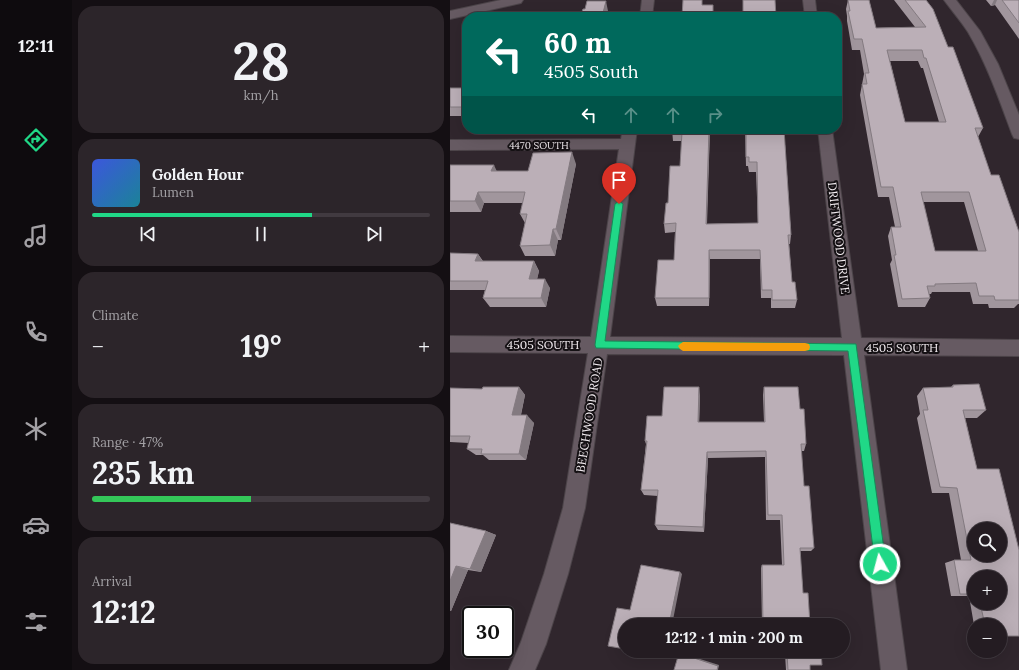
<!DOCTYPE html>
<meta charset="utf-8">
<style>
:root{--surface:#241c22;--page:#2c252a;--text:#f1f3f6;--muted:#a3a1a5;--line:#413a40;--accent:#20d887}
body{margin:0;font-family:Lora,serif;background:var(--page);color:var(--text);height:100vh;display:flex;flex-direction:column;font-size:15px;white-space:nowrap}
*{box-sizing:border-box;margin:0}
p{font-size:13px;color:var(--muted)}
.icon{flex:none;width:22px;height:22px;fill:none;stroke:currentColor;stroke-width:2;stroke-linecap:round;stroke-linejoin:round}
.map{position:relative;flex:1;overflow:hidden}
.sheet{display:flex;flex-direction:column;gap:6px;padding:6px;background:#140f13;width:378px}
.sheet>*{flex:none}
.banner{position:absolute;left:12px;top:12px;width:380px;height:122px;border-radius:16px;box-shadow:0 4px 16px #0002,0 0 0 1px var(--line);background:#00695c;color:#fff;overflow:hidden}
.tools{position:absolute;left:517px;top:522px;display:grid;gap:8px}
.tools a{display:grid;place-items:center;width:40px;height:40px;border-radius:50%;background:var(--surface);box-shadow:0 4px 16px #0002,0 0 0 1px var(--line);font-size:20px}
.speed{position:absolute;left:12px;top:606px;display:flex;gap:8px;font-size:20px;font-weight:700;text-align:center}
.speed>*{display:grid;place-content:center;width:52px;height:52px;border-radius:50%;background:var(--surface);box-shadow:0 4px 16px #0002,0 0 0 1px var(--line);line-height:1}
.speed .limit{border:2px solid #111;border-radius:6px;background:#fff;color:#111}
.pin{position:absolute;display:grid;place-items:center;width:34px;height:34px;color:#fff;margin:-41px -17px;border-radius:50% 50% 50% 0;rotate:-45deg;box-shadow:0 0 4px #0007}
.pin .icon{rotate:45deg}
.me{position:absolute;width:44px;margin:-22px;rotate:353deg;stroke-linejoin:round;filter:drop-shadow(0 0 3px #0008)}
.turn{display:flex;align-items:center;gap:14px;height:84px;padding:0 16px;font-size:18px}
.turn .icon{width:52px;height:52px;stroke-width:2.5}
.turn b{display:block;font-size:28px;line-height:34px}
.lanes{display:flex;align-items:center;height:38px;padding:0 16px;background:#0003;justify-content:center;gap:20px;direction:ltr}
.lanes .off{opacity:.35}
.big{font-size:30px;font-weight:700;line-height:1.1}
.sheet .tile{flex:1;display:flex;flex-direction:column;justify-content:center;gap:6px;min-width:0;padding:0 14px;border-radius:16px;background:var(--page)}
.sheet .dial{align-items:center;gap:0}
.dial b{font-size:52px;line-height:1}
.song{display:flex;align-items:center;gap:12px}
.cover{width:48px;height:48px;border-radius:6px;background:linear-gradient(135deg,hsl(230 70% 55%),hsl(190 70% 35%))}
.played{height:4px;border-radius:2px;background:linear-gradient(90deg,var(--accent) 65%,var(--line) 65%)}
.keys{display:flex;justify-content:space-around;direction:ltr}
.heat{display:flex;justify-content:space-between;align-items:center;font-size:22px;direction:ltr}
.charge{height:6px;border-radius:3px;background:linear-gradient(90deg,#34c759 47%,var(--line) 0)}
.trip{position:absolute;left:168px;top:618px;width:232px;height:40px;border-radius:20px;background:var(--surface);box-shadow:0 4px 16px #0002,0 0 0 1px var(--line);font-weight:700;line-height:40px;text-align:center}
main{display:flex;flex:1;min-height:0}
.tab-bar{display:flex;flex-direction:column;width:72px;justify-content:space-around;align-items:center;background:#0e0b0e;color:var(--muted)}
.tab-bar .icon{width:28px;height:28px}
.tab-bar .on{color:var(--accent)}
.tab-bar b{font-size:18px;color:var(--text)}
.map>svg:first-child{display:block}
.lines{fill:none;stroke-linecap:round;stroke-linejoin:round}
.minor-casing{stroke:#4c4449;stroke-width:2}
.minor{fill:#665a62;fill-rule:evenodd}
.wall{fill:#a1969d;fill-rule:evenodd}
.shaded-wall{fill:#837a80}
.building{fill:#bbafb7;stroke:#837a80;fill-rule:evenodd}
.route{fill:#20d887;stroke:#158c58}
.slow{fill:#f59e0b}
.labels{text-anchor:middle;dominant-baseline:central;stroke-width:4;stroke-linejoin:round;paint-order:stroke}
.far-street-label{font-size:10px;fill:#f1ebef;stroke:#151114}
.street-label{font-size:12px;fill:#f1ebef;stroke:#151114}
</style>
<main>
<nav class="tab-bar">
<b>12:11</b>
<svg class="icon on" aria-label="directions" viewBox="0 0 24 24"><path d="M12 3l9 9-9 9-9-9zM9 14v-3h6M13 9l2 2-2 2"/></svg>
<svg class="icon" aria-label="music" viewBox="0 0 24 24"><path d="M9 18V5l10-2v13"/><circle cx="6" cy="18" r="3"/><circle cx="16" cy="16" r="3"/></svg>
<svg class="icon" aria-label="phone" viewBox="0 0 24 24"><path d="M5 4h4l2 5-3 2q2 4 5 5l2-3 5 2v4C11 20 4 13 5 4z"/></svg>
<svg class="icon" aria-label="climate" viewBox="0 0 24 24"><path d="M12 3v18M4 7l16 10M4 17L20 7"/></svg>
<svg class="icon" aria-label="car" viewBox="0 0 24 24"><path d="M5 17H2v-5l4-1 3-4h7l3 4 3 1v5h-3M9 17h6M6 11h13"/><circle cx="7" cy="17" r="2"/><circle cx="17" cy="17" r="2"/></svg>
<svg class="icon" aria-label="filters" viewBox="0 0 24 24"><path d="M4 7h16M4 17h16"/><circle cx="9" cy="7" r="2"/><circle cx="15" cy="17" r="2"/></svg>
</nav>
<section class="sheet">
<div class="tile dial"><b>28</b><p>km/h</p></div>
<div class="tile">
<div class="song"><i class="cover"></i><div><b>Golden Hour</b><p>Lumen</p></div></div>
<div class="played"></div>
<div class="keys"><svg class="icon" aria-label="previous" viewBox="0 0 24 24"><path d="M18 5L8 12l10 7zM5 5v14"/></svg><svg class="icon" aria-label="pause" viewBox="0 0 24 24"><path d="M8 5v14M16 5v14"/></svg><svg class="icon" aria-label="next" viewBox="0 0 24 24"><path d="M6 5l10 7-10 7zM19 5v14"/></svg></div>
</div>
<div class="tile"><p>Climate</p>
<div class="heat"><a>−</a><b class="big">19°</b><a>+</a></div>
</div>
<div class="tile"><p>Range · 47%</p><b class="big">235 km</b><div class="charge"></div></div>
<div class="tile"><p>Arrival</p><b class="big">12:12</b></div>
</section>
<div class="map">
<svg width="569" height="670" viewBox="0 0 569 670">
<rect width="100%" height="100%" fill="#30262d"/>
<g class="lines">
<g class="minor-casing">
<path id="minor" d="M51,0h22l-2,3 -71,16v-8z
M192,0h12l-2,17h-12z
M353,0h12l2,17h-12z
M494,0h12l24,31 18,33 21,51v24l-5,-1 -2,-4c-13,-35 -25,-70 -44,-102 -7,-11 -16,-21 -24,-32z
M173,129h14l-27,208 232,1 -24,-209h14l29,209 158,2v16l-155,-1 43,315h-26l-37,-315 -237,-1 -22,154 -17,66 -22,70 -11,26h-26l12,-28 23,-68 19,-66 25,-155 -138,-1v-16l141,1 28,-188 -169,1v-10l171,-1z"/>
</g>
<use href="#minor" class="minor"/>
</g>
<path class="wall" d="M398,0h21l7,28 39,-1 -21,-27h32l22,47 35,81 -5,9 13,38 28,57v72h-1l-4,4h-25l-1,-4h-15l-3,-12h-38l-1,2h-2l1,4 -5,9h-27l-8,-43 2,-4 -4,-24 3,-9h4l-6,-30h-11l-18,-102 4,-21 -4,-24h-8l-5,-29v-5l-1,-7zM440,61h28l3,7h2l16,54h-34zM473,202h41l14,49h-43z
M536,0h33v39l-24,-34 -4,1z
M0,88h17v28h-17z
M222,129h38l-3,95 51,-1 -2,-51h-7l-1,-6h-2l-1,-37h39l7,106 -1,9h-1l3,38 5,18 -2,8h-24v-10h-10l-1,-39h-50l-1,47h-52l-2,-8 19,-38 1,-28 -10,1 -1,-9 4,-21 12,-37 2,-25h-9z
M126,164l-15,76h-3l-3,16h-30l-5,-10 5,-23 -5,-9 3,-11h-39l-3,9h-31v-47l47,6h31z
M0,253l28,1 5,7h51l5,10 -2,8 13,9 -4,19h-56l-7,-9 2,-8h-35z
M503,385l33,25 -9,8h-12l12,51 42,81v86h-19v-11h-26l-5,-29h-18l-6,-33 9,-3h7l-12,-67h-17l-15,-75 3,-4 -3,-18 6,-8 28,-1zM524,577l26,26h-26z
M69,387l6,8 -4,20 13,8 -8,37h-37l-6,-5h-7l-9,-6 2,-6 -19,-1v-54l32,1z
M314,387l36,22 6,35 -2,7h-3l3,35 10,62 -3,3h-11l3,42 7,32h-48l-1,-57 1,-3h20l-2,-45h-14l-1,-63 -57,1 -4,74 -46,-2 -3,-5 3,-29 -14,-1 -3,-5 5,-46 -1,-3 17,-25 38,-21 -1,27h65l-1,-27z
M0,523l36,8 10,4 -15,37 -13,-2 -17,41z
M328,651h43l-11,14v5h-24l-1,-16h-7z"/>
<path class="shaded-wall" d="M544,0h3l-2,5 -4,1z
M156,1l2,10 -1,6h-5z
M259,129h1l-4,104v-9z
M122,152l4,12 -15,76 -5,-11z
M44,165l5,11 -8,-5z
M28,192l6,11 -3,9 -6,-11z
M103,229l5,11 -3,16 -5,-11z
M259,250l1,9 -1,47z
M28,254l6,10 -9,-3z
M84,261l5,10 -4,17 -6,-9z
M95,279l5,9 -4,19 -5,-9z
M69,387l6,8 -6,28 -7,-8z
M249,387l1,8 -1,35 -1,-8z
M77,415l7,8 -8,37 -7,-6z
M257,452l1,6 -4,74 -1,-5z
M36,531l10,4 -15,37 -11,-3z
M6,566l12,4 -17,41h-1v-30z
M230,572l2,2 -10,51h-3z
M214,651h2l-1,6h-2z
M229,653h2l38,12 -1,5z"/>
<path class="building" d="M233,0h19v5h11v12h-31z
M293,0h32l1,17h-33z
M398,0h21l7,28 50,-1 -21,-27h21l7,9 15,38h5l30,81h-8l16,47h8l20,57v68h-24l-1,-4h-15l-3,-13 -41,1v2h-8l3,12 -28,1 -8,-44h2l-5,-28h10l-8,-40h-12l-19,-103h5l-2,-11h4l-7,-34h-8l-6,-28h2zM437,50h35l2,8h2l20,64h-41zM471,192h48l17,59h-51z
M552,0h17v23z
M137,1h19l-4,16h-22l3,-8h2z
M37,16h20l-1,1h-20z
M0,88h17v19h-17z
M222,129h37l-3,95 52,-1 -1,-61h-8v-5h-3v-28h38l7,106h-3l4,47h3l2,18h-25v-10h-10l-2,-40h-51v48h-54l3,-38h16l2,-37 -12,1 2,-21h2l2,-37h10l2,-34h-10z
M122,152l-16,77h-3l-3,16 -30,1 7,-32h-7l5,-22h-47l-3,9h-25v-36h44l-3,6h37l5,-18z
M0,253l28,1 -3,7h59l-5,18h16l-4,19h-58l5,-17h-38z
M529,384l7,26h-23l14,59h22l20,81v86h-19v-11h-15l-5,-22h20v-26h-26v17h-14l-6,-34h17l-14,-72 -17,-1 -17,-77h5l-5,-22 30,-1v-2zM524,529h26v26h-26z
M33,387h36l-7,28h15l-8,39h-38l1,-5h-15l3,-13h-20v-48l32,1z
M214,387h35l-1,35h67l-1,-35h34l2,22h4l2,35h-5l3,42h5l5,62h-14l3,45h5l2,32h-47l-1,-60h22l-2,-50h-14l-2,-64 -59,1 -4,75 -48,-2 3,-35h-17l6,-49h-2l2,-25h15z
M0,523l36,8 -16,38 -14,-3 -6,15z
M191,565l39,7 -11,53h-44v24l-17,-3 9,-38 13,2z
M183,651h31l-1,6z
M329,651h42l1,14h-12v5h-22l-1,-16h-7z
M229,653l39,13 -1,4h-43z"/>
<path class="route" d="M169,201l4,3 -18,137 251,3 30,220 -2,4 -4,1 -4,-1 -1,-4 -27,-213 -252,-3 -1,-3 20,-141z"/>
<path class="slow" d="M233,342l122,1 4,1 1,3 -1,3 -4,1h-122l-3,-2 -2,-3 2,-2z"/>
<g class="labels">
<g class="far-street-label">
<text x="89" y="145">4470 SOUTH</text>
</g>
<g class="street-label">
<text transform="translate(389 238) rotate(83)">DRIFTWOOD DRIVE</text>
<text x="93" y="344">4505 SOUTH</text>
<text x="452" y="347">4505 SOUTH</text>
<text transform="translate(139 415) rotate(-81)">BEECHWOOD ROAD</text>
</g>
</g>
</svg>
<div class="tools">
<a><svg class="icon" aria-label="search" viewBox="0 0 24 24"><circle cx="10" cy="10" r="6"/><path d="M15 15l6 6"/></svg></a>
<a>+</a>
<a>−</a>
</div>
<div class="speed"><div class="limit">30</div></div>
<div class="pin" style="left:169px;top:204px;background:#d93025"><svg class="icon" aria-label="arrive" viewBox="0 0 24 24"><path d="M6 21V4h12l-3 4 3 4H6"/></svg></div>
<svg class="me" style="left:430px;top:564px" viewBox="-20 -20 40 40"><circle r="17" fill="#20d887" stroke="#fff" stroke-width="3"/><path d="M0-11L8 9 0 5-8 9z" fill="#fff"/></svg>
<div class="trip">12:12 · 1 min · 200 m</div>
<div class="banner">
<div class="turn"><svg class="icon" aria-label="left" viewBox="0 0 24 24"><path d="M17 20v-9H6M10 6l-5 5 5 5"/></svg><div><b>60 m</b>4505 South</div></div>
<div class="lanes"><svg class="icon" aria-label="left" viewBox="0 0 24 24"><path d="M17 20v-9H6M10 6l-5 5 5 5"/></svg><svg class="icon off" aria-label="ahead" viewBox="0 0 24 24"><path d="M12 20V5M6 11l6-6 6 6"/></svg><svg class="icon off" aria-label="ahead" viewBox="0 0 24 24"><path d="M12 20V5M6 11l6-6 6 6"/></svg><svg class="icon off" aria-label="right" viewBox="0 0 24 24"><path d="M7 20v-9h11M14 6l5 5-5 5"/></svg></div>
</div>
</div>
</main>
